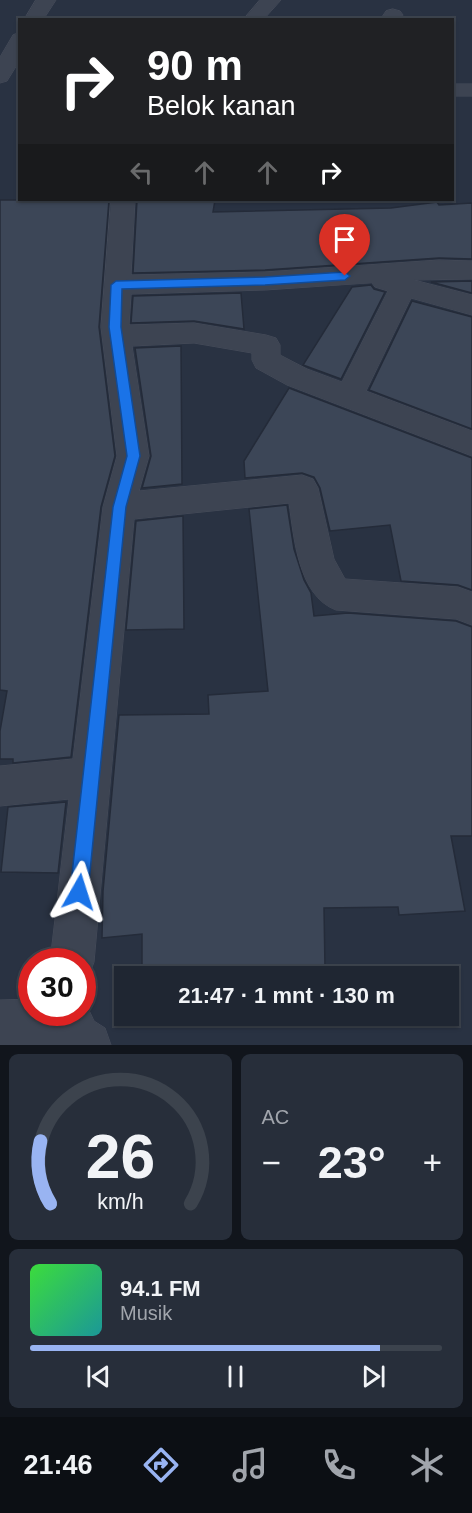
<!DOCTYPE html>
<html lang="id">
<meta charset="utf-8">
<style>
:root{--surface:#1f2632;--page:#272e3a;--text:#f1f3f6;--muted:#a1a5ac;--line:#3c434d;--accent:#99b4f2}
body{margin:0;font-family:Helvetica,sans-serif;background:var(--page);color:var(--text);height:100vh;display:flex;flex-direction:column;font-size:22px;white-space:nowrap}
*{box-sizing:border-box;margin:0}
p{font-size:20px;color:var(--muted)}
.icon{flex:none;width:33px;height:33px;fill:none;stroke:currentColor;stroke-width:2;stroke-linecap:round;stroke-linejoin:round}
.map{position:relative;height:1045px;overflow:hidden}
.side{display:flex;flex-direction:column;gap:9px;padding:9px;background:#11151c;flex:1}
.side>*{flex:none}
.hud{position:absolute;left:18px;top:18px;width:436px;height:183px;border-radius:0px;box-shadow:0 2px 4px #0004,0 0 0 2px var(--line);background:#202124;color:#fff;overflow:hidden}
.speed{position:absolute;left:18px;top:948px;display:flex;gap:12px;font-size:30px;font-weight:700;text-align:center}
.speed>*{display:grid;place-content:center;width:78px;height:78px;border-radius:50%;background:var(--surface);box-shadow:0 2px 4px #0004,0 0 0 2px var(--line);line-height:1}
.speed .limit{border:9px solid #d22;background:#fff;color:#111}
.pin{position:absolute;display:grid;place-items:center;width:51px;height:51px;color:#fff;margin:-62px -26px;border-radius:50% 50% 50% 0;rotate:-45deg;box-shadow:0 0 6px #0007}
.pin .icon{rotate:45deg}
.me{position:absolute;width:66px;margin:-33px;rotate:6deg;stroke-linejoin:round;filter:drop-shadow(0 0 4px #0008)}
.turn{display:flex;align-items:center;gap:21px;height:126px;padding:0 30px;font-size:27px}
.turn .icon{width:78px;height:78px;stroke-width:2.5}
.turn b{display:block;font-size:42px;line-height:51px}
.lanes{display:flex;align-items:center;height:57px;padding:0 30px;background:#0003;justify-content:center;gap:30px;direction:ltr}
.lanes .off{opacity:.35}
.big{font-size:45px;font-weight:600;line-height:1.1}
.side .widget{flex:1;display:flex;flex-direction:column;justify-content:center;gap:9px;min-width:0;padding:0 21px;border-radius:9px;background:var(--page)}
.side .dial{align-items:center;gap:0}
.dial svg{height:156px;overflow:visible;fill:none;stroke:var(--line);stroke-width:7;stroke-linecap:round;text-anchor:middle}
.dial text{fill:var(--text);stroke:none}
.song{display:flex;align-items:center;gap:18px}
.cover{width:72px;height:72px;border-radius:9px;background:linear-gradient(135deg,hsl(120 70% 55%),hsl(180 70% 35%))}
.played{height:6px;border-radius:3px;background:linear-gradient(90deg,var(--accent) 85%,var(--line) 85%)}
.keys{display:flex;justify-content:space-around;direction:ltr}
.heat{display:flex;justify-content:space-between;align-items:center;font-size:33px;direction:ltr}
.side .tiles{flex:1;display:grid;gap:9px;grid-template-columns:1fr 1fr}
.widget:last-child{grid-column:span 2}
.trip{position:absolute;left:114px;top:966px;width:345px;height:60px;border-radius:0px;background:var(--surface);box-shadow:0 2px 4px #0004,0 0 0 2px var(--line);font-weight:600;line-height:60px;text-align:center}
.tabs{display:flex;height:96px;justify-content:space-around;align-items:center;background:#0c0f14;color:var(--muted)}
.tabs .icon{width:42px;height:42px}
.tabs .active{color:var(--accent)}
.tabs b{font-size:27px;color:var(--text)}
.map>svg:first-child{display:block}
.building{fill:#3c4657;stroke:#242b39;stroke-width:1.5}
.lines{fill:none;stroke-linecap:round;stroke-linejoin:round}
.minor-casing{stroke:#474d5b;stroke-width:1}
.minor{fill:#3d4452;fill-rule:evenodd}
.route{fill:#1a73e8;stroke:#114b97;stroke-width:1.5}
</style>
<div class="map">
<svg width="472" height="1045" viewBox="0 0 472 1045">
<rect width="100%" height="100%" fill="#293242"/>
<path class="building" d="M0,200h109l-10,127 16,129 -14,51 -30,250 -58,6v-4h-13v-28l7,-40 -7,-1z
M137,200h78l-2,12 178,-4 46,-6 2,3 33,-2v56l-33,-1 -174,12 -132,3z
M472,281v12l-41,-11z
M371,285l3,4 11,3 -44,87 -38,-14 49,-78z
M241,293l3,36 -50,-8 -63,2 2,-27z
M412,301l60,16v112l-103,-39z
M181,346l1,138 -40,4 9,-32 -16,-108z
M289,388l183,70v132l-14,-5 -57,-4 -11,-56 -60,6 -10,-43 -6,-11 -12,-4 -57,5 -1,-17z
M287,505l7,44 10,31 7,13 3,23 34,-3 108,8 16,6v209h-21l14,75 -66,4 -1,-8 -74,1 1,60h-156l-27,2v-36l-40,4 1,-47 16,-176 90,-1 -1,-19 60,-4 -19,-182z
M183,516l1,113 -58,1 10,-109z
M66,802l-8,71 -57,-1 7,-65z"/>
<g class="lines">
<g class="minor-casing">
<path id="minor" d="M36,0h20l-13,20h-19z
M260,0h21l-18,20h-20z
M393,9l7,2 3,4 -3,5h-20l6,-9z
M20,33v27l-13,21 -7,2v-26l13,-22z
M453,84h19v12h-19z
M111,200h24l-4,75 134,-3 174,-12 33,1v18l-58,1 58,15v20l-61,-17 -45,93 106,40v25l-185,-71 -31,-17 -4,-8v-7l-58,-10 -62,3 17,110 -10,35 163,-16 11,4 5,9 16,71 11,20 113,8 14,5v33l-16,-6 -120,-9c-38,-14 -42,-73 -47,-107l-155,16 -40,443 -6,16 -6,2v-18h-32l19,-163 -69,7v-40l73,-7 30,-252 14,-51 -16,-129zM372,283l3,4 13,4 -46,91 -35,-13 -27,-14v-10l-4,-7 -10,-3 -72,-12 -65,2 2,-31 134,-4z
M82,995l12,26 11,7 6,17h-111v-45l32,-1v13h50z"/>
</g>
<use href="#minor" class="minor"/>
</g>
<path class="route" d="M345,272l5,4 -5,4 -80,5 -143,4 -1,38 19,129 -14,51 -38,385 -3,7 -6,2 -6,-2 -3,-7 43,-385 14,-51 -18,-129 2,-42 5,-4 149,-4z"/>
</svg>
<div class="speed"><div class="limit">30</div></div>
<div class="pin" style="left:345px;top:276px;background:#d93025"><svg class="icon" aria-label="arrive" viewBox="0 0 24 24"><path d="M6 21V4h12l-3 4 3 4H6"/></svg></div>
<svg class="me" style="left:79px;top:892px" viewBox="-20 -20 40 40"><path d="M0-17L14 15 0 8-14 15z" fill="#1a73e8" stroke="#fff" stroke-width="4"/></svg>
<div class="trip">21:47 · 1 mnt · 130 m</div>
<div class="hud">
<div class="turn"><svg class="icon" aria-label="right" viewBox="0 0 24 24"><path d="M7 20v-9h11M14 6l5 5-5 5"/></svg><div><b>90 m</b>Belok kanan</div></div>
<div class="lanes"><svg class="icon off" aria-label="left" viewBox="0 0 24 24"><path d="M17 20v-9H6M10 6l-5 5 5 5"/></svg><svg class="icon off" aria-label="ahead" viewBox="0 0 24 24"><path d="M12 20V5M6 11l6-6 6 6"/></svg><svg class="icon off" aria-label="ahead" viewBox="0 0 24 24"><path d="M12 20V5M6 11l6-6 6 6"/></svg><svg class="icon" aria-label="right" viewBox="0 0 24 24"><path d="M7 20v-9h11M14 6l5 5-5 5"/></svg></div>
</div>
</div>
<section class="side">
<div class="tiles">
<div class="widget dial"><svg viewBox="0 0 100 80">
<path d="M14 69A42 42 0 1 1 86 69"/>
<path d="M14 69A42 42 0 0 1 9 37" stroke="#99b4f2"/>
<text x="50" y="56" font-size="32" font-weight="700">26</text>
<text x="50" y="72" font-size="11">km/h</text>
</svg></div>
<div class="widget"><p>AC</p>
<div class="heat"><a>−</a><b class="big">23°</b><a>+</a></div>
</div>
<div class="widget">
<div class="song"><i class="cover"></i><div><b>94.1 FM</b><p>Musik</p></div></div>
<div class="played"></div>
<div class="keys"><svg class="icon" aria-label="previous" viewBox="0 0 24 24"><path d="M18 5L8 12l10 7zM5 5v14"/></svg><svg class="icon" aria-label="pause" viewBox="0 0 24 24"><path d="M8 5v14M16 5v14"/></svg><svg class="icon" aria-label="next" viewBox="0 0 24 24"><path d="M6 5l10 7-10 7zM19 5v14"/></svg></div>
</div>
</div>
</section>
<nav class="tabs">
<b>21:46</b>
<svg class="icon active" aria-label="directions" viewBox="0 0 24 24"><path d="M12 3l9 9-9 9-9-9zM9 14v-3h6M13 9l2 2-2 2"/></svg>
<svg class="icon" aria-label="music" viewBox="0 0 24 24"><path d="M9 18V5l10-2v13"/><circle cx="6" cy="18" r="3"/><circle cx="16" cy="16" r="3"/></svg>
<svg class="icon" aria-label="phone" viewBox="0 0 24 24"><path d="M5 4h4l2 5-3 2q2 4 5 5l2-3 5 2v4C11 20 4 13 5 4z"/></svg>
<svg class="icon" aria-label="climate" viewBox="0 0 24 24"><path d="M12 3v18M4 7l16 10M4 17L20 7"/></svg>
</nav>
